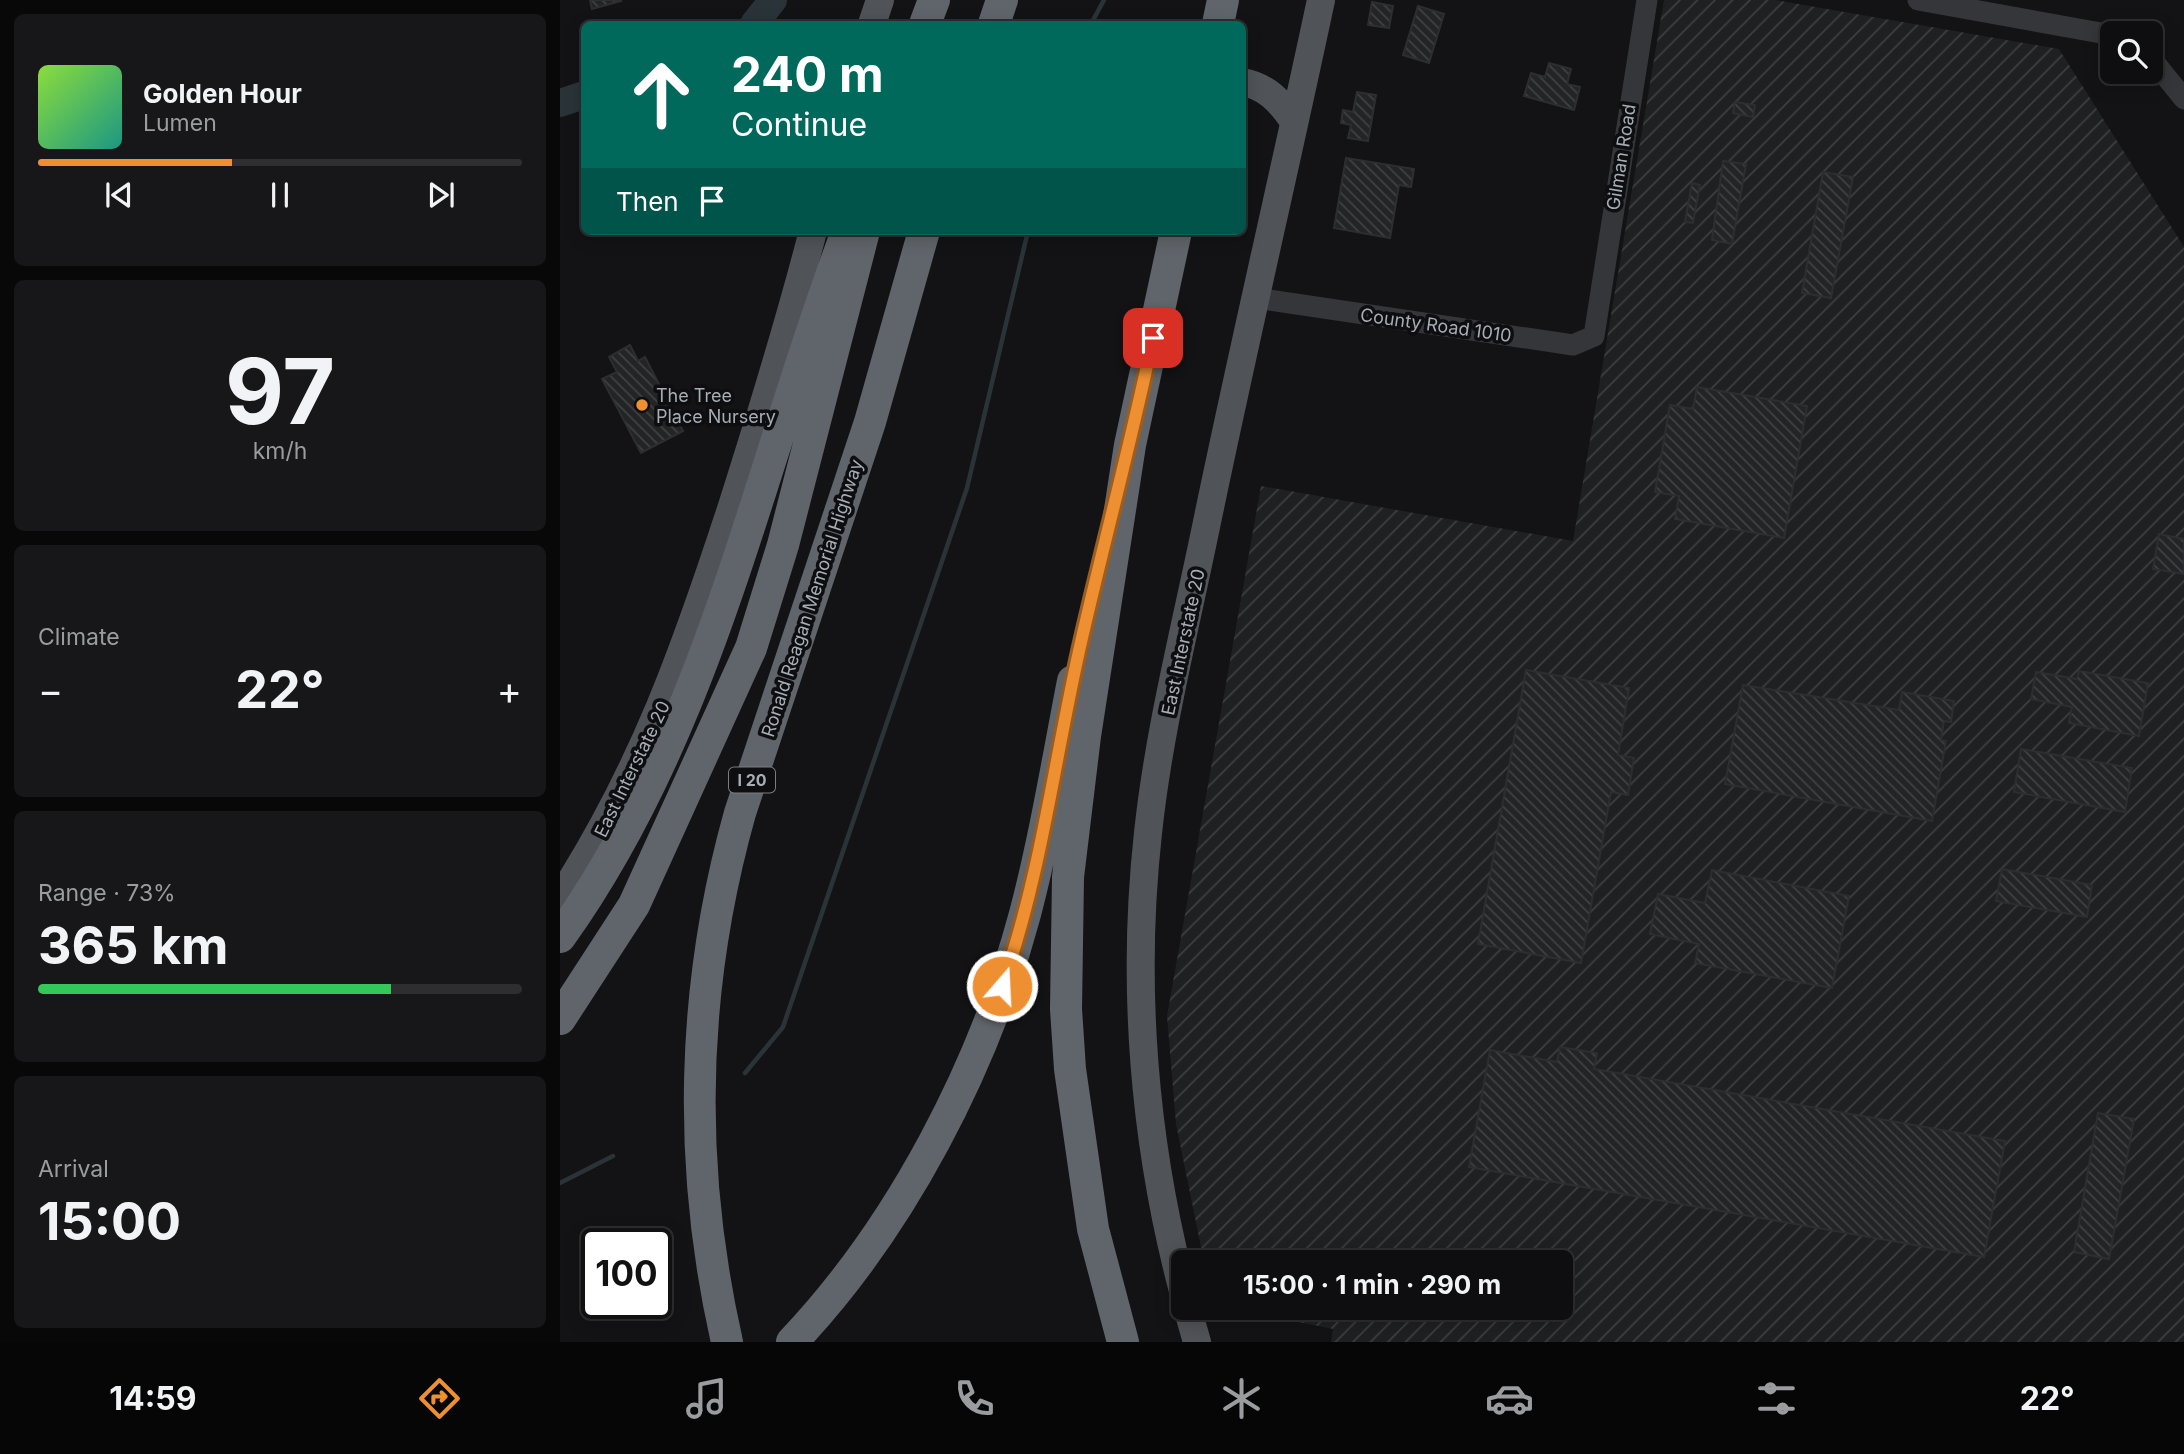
<!DOCTYPE html>
<meta charset="utf-8">
<style>
:root{--surface:#0e0e10;--page:#171719;--text:#f1f3f6;--muted:#9b9c9f;--line:#2e2e30;--accent:#ee8f32}
body{margin:0;font-family:Inter,sans-serif;background:var(--page);color:var(--text);height:100vh;display:flex;flex-direction:column;font-size:26px;white-space:nowrap}
*{box-sizing:border-box;margin:0}
p{font-size:23px;color:var(--muted)}
.icon{flex:none;width:38px;height:38px;fill:none;stroke:currentColor;stroke-width:2;stroke-linecap:round;stroke-linejoin:round}
.map{position:relative;flex:1;overflow:hidden}
.panel{display:flex;flex-direction:column;gap:14px;padding:14px;background:#080809;width:560px}
.panel>*{flex:none}
.banner{position:absolute;left:21px;top:21px;width:665px;height:214px;border-radius:10px;box-shadow:0 4px 18px #0003,0 0 0 2px var(--line);background:#00695c;color:#fff;overflow:hidden}
.tools{position:absolute;left:1540px;top:21px;display:grid;gap:14px}
.tools a{display:grid;place-items:center;width:63px;height:63px;border-radius:10px;background:var(--surface);box-shadow:0 4px 18px #0003,0 0 0 2px var(--line);font-size:35px}
.speed{position:absolute;left:21px;top:1228px;display:flex;gap:14px;font-size:35px;font-weight:700;text-align:center}
.speed>*{display:grid;place-content:center;width:91px;height:91px;border-radius:50%;background:var(--surface);box-shadow:0 4px 18px #0003,0 0 0 2px var(--line);line-height:1}
.speed .limit{border:4px solid #111;border-radius:10px;background:#fff;color:#111}
.pin{position:absolute;display:grid;place-items:center;width:60px;height:60px;color:#fff;margin:-30px;border-radius:14px;box-shadow:0 4px 10px #0006}
.me{position:absolute;width:77px;margin:-38px;rotate:19deg;stroke-linejoin:round;filter:drop-shadow(0 0 5px #0008)}
.turn{display:flex;align-items:center;gap:24px;height:147px;padding:0 35px;font-size:32px}
.turn .icon{width:91px;height:91px;stroke-width:2.5}
.turn b{display:block;font-size:49px;line-height:60px}
.then{display:flex;align-items:center;height:66px;padding:0 35px;background:#0003;gap:14px;font-size:26px}
.big{font-size:52px;font-weight:700;line-height:1.1}
.panel .tile{flex:1;display:flex;flex-direction:column;justify-content:center;gap:10px;min-width:0;padding:0 24px;border-radius:10px;background:var(--page)}
.panel .dial{align-items:center;gap:0}
.dial b{font-size:91px;line-height:1}
.song{display:flex;align-items:center;gap:21px}
.cover{width:84px;height:84px;border-radius:10px;background:linear-gradient(135deg,hsl(90 70% 55%),hsl(170 70% 35%))}
.played{height:7px;border-radius:4px;background:linear-gradient(90deg,var(--accent) 40%,var(--line) 40%)}
.keys{display:flex;justify-content:space-around;direction:ltr}
.heat{display:flex;justify-content:space-between;align-items:center;font-size:38px;direction:ltr}
.charge{height:10px;border-radius:5px;background:linear-gradient(90deg,#34c759 73%,var(--line) 0)}
.trip{position:absolute;left:611px;top:1250px;width:402px;height:70px;border-radius:10px;background:var(--surface);box-shadow:0 4px 18px #0003,0 0 0 2px var(--line);font-weight:700;line-height:70px;text-align:center}
.menu{display:flex;height:112px;justify-content:space-around;align-items:center;background:#060606;color:var(--muted)}
.menu .icon{width:49px;height:49px}
.menu .on{color:var(--accent)}
.menu b{font-size:32px;color:var(--text)}
main{display:flex;flex:1;min-height:0}
.map>svg:first-child{display:block}
.industrial{fill:url(#industrial-furrows)}
.lines{fill:none;stroke-linecap:round;stroke-linejoin:round}
.stream{stroke:#2a3438;stroke-width:4.5}
.river{stroke:#2a3438;stroke-width:28}
.building{fill:url(#building-back-hatch);stroke:#2d2e31;stroke-width:2}
.minor{stroke:#34363a;stroke-width:21}
.major{stroke:#505459;stroke-width:28}
.highway{stroke:#60656b;stroke-width:32}
.route-casing{stroke:#9b5d20;stroke-width:18}
.route{stroke:#ee8f32;stroke-width:12}
.poi-dot{fill:#ee8f32;stroke:#0e0e10;stroke-width:2.5}
.labels{text-anchor:middle;dominant-baseline:central;stroke-width:7;stroke-linejoin:round;paint-order:stroke}
.shield{fill:#0e0e10;stroke:#787d84;stroke-width:2}
.shield-label{font-size:16px;font-weight:bold;fill:#a5adb5}
.street-label{font-size:18px;fill:#a5adb5;stroke:#0e0e10}
.poi-label{font-size:18px;fill:#a5adb5;stroke:#0e0e10;text-anchor:start}
</style>
<main>
<section class="panel">
<div class="tile">
<div class="song"><i class="cover"></i><div><b>Golden Hour</b><p>Lumen</p></div></div>
<div class="played"></div>
<div class="keys"><svg class="icon" aria-label="previous" viewBox="0 0 24 24"><path d="M18 5L8 12l10 7zM5 5v14"/></svg><svg class="icon" aria-label="pause" viewBox="0 0 24 24"><path d="M8 5v14M16 5v14"/></svg><svg class="icon" aria-label="next" viewBox="0 0 24 24"><path d="M6 5l10 7-10 7zM19 5v14"/></svg></div>
</div>
<div class="tile dial"><b>97</b><p>km/h</p></div>
<div class="tile"><p>Climate</p>
<div class="heat"><a>−</a><b class="big">22°</b><a>+</a></div>
</div>
<div class="tile"><p>Range · 73%</p><b class="big">365 km</b><div class="charge"></div></div>
<div class="tile"><p>Arrival</p><b class="big">15:00</b></div>
</section>
<div class="map">
<svg width="1624" height="1342" viewBox="0 0 1624 1342">
<defs>
<pattern id="industrial-furrows" width="10" height="10" patternUnits="userSpaceOnUse" patternTransform="scale(1.75)"><rect width="10" height="10" fill="#1f2022"/><path d="M-1 1l2-2M0 10L10 0M9 11l2-2" fill="none" stroke="#3d3e40"/></pattern>
<pattern id="building-back-hatch" width="6" height="6" patternUnits="userSpaceOnUse" patternTransform="scale(1.75)"><rect width="6" height="6" fill="#232426"/><path d="M-1 5l2 2M0 0l6 6M5-1l2 2" fill="none" stroke="#404143"/></pattern>
</defs>
<rect width="100%" height="100%" fill="#131315"/>
<path class="industrial" d="M1104,0h111l284,49 125,198v1095h-853l2,-13 -111,-22h339v-45h-357l-28,-138 -9,-108 94,-530 312,55z"/>
<g class="lines">
<path class="stream" d="M531,24l13,-24
M185,1073l38,-46 184,-539 61,-257
M0,1183l53,-27"/>
<path class="river" d="M194,24l19,-24
M0,103l24,-8"/>
</g>
<path class="building" d="M30,0h30l1,1 -29,8z
M812,2l21,4 -4,22 -21,-3z
M858,6l26,8 -15,49 -26,-8z
M989,63l22,6 -4,15 13,3 -6,23 -50,-14 7,-23 14,4z
M797,92l19,3 -8,46 -20,-3 3,-13 -10,-2 2,-13 10,2z
M1175,102l20,3 -2,12 -20,-4z
M786,158l68,11 -3,18 -12,-2 -9,53 -56,-10z
M1163,161l23,3 -14,80 -20,-4z
M1263,172l30,5 -22,121 -29,-5z
M1132,183l8,2 -7,38 -8,-1z
M70,345l8,16 7,-4 38,74 -42,22 -39,-74 15,-7 -8,-15z
M1137,387l110,19 -23,132 -109,-19 4,-23 -24,-4 15,-87 23,4z
M1599,534l25,5v35l-31,-5z
M966,670l103,18 -11,67 16,3 -6,37 -17,-3 -30,171 -103,-19z
M1519,671l69,12 -9,53 -70,-13 3,-16 -41,-8 5,-27 41,7z
M1183,685l156,25 3,-18 52,9 -3,21 -7,-1 -3,19 5,1 -14,80 -207,-37z
M1461,749l111,19 -7,44 -111,-20z
M1442,869l90,16 -5,32 -91,-16z
M1152,870l137,26 -17,92 -137,-25 4,-19 -49,-10 8,-40 47,9z
M1000,1047l37,6 -3,16 411,72 -21,116 -515,-90 21,-117 67,12z
M1538,1113l36,6 -25,140 -35,-7z"/>
<g class="lines">
<path class="minor" d="M1358,0l194,35
M1591,58l33,41
M696,298l317,47 21,-9 53,-336"/>
<path class="major" d="M312,24l8,-24
M682,82c24,4 38,19 51,38
M0,898c83,-129 125,-248 172,-392 29,-91 57,-182 81,-275
M623,1291c-39,-148 -52,-305 -35,-458 11,-104 38,-208 59,-311 36,-174 77,-348 114,-522
M627,1307l10,35"/>
<path class="highway" d="M365,24l9,-24
M434,24l8,-24
M658,24l5,-24
M0,937c151,-211 197,-467 287,-705
M0,1019l74,-114 117,-257 32,-103 81,-314
M167,1342c-40,-176 -36,-355 13,-529l130,-391 54,-191
M232,1342c109,-115 192,-275 233,-428 20,-76 33,-156 48,-233
M563,1342l-30,-113 -23,-160 -4,-60 2,-132 17,-141 45,-291 46,-214"/>
</g>
<g class="lines">
<g class="route-casing">
<path id="route" d="M442,986c40,-113 53,-232 80,-348 23,-100 50,-199 71,-300"/>
</g>
<use href="#route" class="route"/>
</g>
<circle class="poi-dot" cx="82" cy="405" r="7"/>
<g class="labels">
<rect class="shield" x="169" y="767.5" width="46" height="25" rx="5"/>
<g class="shield-label">
<text x="192" y="780">I 20</text>
</g>
<g class="street-label">
<text transform="translate(1061 157) rotate(-81)">Gilman Road</text>
<text transform="translate(876 325) rotate(8)">County Road 1010</text>
<text transform="translate(252 598) rotate(-72)">Ronald Reagan Memorial Highway</text>
<text transform="translate(623 642) rotate(-78)">East Interstate 20</text>
<text transform="translate(72 769) rotate(-64)">East Interstate 20</text>
</g>
<g class="poi-label">
<text x="96" y="395">The Tree<tspan x="96" dy="21">Place Nursery</tspan></text>
</g>
</g>
</svg>
<div class="tools">
<a><svg class="icon" aria-label="search" viewBox="0 0 24 24"><circle cx="10" cy="10" r="6"/><path d="M15 15l6 6"/></svg></a>
</div>
<div class="speed"><div class="limit">100</div></div>
<div class="pin" style="left:593px;top:338px;background:#d93025"><svg class="icon" aria-label="arrive" viewBox="0 0 24 24"><path d="M6 21V4h12l-3 4 3 4H6"/></svg></div>
<svg class="me" style="left:442px;top:986px" viewBox="-20 -20 40 40"><circle r="17" fill="#ee8f32" stroke="#fff" stroke-width="3"/><path d="M0-11L8 9 0 5-8 9z" fill="#fff"/></svg>
<div class="trip">15:00 · 1 min · 290 m</div>
<div class="banner">
<div class="turn"><svg class="icon" aria-label="ahead" viewBox="0 0 24 24"><path d="M12 20V5M6 11l6-6 6 6"/></svg><div><b>240 m</b>Continue</div></div>
<div class="then">Then<svg class="icon" aria-label="arrive" viewBox="0 0 24 24"><path d="M6 21V4h12l-3 4 3 4H6"/></svg></div>
</div>
</div>
</main>
<nav class="menu">
<b>14:59</b>
<svg class="icon on" aria-label="directions" viewBox="0 0 24 24"><path d="M12 3l9 9-9 9-9-9zM9 14v-3h6M13 9l2 2-2 2"/></svg>
<svg class="icon" aria-label="music" viewBox="0 0 24 24"><path d="M9 18V5l10-2v13"/><circle cx="6" cy="18" r="3"/><circle cx="16" cy="16" r="3"/></svg>
<svg class="icon" aria-label="phone" viewBox="0 0 24 24"><path d="M5 4h4l2 5-3 2q2 4 5 5l2-3 5 2v4C11 20 4 13 5 4z"/></svg>
<svg class="icon" aria-label="climate" viewBox="0 0 24 24"><path d="M12 3v18M4 7l16 10M4 17L20 7"/></svg>
<svg class="icon" aria-label="car" viewBox="0 0 24 24"><path d="M5 17H2v-5l4-1 3-4h7l3 4 3 1v5h-3M9 17h6M6 11h13"/><circle cx="7" cy="17" r="2"/><circle cx="17" cy="17" r="2"/></svg>
<svg class="icon" aria-label="filters" viewBox="0 0 24 24"><path d="M4 7h16M4 17h16"/><circle cx="9" cy="7" r="2"/><circle cx="15" cy="17" r="2"/></svg>
<b>22°</b>
</nav>
